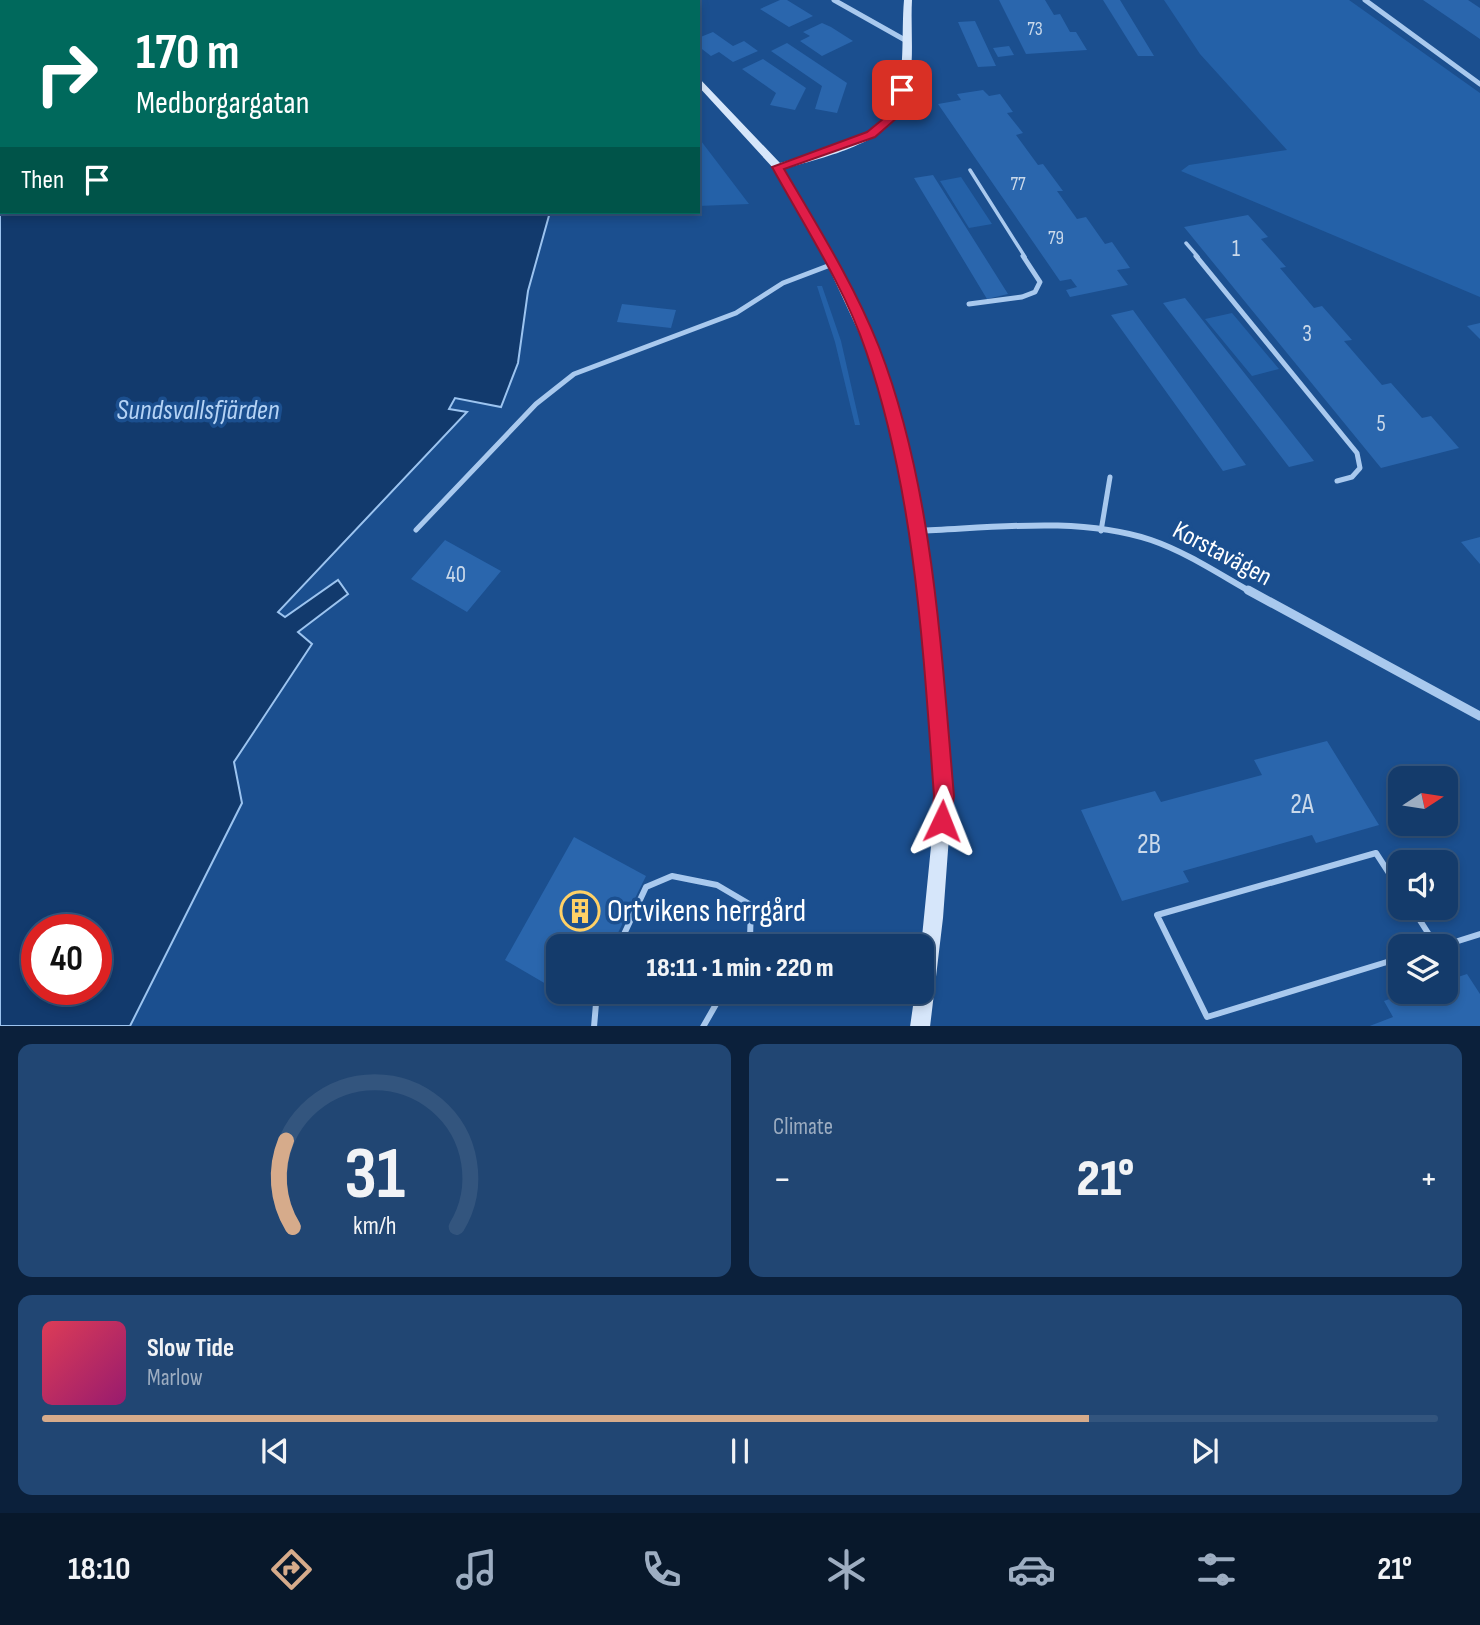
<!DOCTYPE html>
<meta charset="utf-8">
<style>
:root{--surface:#143b6b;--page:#214673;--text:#f1f3f6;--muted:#9dadc1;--line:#33557e;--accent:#d6ab8b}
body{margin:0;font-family:"Sofia Sans Condensed",sans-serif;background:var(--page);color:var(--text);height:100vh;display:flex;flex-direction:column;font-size:26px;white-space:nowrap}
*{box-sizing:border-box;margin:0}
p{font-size:23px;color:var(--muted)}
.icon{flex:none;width:38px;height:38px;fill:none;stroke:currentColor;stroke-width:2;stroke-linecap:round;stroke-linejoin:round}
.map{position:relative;height:1026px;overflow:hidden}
.sheet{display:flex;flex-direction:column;gap:18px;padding:18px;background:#0b203b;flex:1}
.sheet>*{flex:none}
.banner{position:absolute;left:0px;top:0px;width:700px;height:214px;box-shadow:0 4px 10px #0003,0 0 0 2px var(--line);background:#00695c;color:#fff;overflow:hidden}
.needle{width:46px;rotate:78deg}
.tools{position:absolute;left:1388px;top:766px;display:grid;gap:14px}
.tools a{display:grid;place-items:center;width:70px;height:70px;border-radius:14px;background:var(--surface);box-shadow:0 4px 10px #0003,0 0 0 2px var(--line);font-size:35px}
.speed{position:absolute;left:21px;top:914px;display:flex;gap:14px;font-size:35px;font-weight:700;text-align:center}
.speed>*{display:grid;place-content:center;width:91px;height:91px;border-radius:50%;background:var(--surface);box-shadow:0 4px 10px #0003,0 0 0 2px var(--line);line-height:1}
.speed .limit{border:10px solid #d22;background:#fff;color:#111}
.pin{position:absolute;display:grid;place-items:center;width:60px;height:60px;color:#fff;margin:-30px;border-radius:14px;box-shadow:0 4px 10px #0006}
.me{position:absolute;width:77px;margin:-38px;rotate:2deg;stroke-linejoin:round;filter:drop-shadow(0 0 5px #0008)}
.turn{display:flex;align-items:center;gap:24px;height:147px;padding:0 21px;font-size:32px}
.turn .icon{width:91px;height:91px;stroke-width:2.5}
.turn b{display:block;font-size:49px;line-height:60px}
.then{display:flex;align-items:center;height:66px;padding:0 21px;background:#0003;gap:14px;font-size:26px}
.big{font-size:52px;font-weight:800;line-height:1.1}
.sheet .tile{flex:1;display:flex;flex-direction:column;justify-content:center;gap:10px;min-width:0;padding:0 24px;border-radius:14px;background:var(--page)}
.sheet .dial{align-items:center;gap:0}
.dial svg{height:182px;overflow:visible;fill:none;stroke:var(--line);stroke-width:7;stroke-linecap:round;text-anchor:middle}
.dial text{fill:var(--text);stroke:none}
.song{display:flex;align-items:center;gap:21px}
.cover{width:84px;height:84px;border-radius:10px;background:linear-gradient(135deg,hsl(350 70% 55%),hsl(320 70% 35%))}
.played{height:7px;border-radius:4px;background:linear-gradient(90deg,var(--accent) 75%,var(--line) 75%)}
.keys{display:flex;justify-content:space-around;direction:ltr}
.heat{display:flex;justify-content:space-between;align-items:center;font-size:38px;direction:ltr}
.sheet .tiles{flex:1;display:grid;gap:18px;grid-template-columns:1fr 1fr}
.tile:last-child{grid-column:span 2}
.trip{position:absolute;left:546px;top:934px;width:388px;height:70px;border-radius:14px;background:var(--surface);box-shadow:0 4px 10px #0003,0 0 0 2px var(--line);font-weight:800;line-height:70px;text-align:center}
.tabs{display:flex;height:112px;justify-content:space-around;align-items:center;background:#08182b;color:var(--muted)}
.tabs .icon{width:49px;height:49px}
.tabs .selected{color:var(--accent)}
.tabs b{font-size:32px;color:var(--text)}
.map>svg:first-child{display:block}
.green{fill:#2461a8}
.water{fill:#123a6d;stroke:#9cc4f0;stroke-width:2;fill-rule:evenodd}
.building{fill:#2a66ad}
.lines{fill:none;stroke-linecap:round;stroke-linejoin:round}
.lane-far2{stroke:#a9c9ee;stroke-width:3.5}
.lane-far1{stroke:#a9c9ee;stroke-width:5}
.lane{stroke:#a9c9ee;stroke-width:6}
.street-far2{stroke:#a9c9ee;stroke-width:5}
.street-far1{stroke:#a9c9ee;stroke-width:6}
.street{stroke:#a9c9ee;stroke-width:9}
.secondary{fill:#d6e6fa;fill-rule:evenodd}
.route{fill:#e11d48;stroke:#92132f;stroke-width:2}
.labels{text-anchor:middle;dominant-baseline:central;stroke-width:7;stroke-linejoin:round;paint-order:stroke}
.far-number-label{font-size:19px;fill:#cad9ea}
.number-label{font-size:23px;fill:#cad9ea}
.street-label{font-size:26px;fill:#fff;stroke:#1b4f8f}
.water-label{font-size:28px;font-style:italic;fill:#b5d3f5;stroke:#1b4f8f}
.near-number-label{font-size:28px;fill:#cad9ea}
.near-poi-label{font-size:32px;fill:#fff;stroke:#1b4f8f;text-anchor:start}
</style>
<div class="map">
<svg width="1480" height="1027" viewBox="0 0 1480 1027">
<rect width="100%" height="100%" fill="#1b4f8f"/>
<path class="green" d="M288,0h254l2,2h-254z
M1164,0h185l131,93v204l-299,-126 8,-6 98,-15 -87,-96z
M698,137l51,67 -51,2z
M961,177l31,47 -23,4 -29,-47z
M817,286h5l19,55 19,84h-5l-20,-83z
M1232,313l47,56 -27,7 -47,-57z"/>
<path class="water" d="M0,0l290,2h-288v210h548l-22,79 -10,72 -17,44 -46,-9 -6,11 18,3 -189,200 7,5 53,-37 10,14 -50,38 14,12 -78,118 8,41 -112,223h-130zM37,929h59v60h-59z"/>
<path class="building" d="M780,0h7l26,16 -24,11 -29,-18z
M999,0h46l9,15 6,-1 10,18h6l11,18 -61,4z
M1103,0h17l34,56h-16z
M1423,0h45l12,8v31z
M975,21l21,45 -18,1 -20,-45z
M822,23l9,4 22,14 -31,15 -22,-15 10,-5 -7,-4z
M713,32l20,14 11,-5 14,10 -25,11 -14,-10 -8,4 -13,-10v-8z
M787,43l60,40 -10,30 -22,-4 7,-23 -51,-35z
M1009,46l5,9 -16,2 -5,-9z
M763,59l43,29 -11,22 -25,-5 6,-12 -34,-24z
M983,90l6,6 11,-2 13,18 -6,1 16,20 -7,2 22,30 5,-1 20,27h-6l20,28 9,-2 19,27 7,-2 18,26 -13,2 11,15 -58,12 -4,-7 11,-3 -6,-8 -11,2 -122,-177 23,-4 -4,-6z
M933,175l75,119 -21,5 -73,-121z
M1248,215l20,22 -7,2 25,28 -6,1 34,40 8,-2 30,34 -8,1 38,44 9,-2 31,35 9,-2 28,32 -78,20 -197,-241z
M1185,298l129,163 -25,6 -126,-164z
M622,304l54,6 -5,18 -54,-6z
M1133,310l113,155 -23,6 -112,-156z
M1480,323v16l-13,-13z
M1480,537v27l-19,-22z
M445,540l56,31 -34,41 -56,-33z
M1327,741l52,84 -63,18 -4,-8 -129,36 6,11 -67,19 -41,-91 74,-19 6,11 101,-27 -8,-15z
M574,837l72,39 -35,71h-53v44l-53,-31z
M1467,974l13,20v33h-113l26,-10 -9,-16 25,-9h37v-11z
M560,992h28l-7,13z"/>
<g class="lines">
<path class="lane-far2" d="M970,170l55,87
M1186,243l12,14"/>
<path class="lane-far1" d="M1196,256l161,197 3,15 -8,9 -15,4
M969,304l53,-7 13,-5 5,-10 -17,-26
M416,530l120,-126 38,-30 162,-61 47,-30 50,-19
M1101,531l9,-54"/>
<path class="lane" d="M1400,890l-24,-37 -219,62 50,102 193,-59
M1412,908l25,39
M618,947l28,-60 26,-11 45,9 34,20 -1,34 -4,8
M1439,947l41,-13
M594,1027l3,-35
M703,1027l20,-35"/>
<path class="street-far2" d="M834,0l71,40
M1365,0l115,84"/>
<path class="street-far1" d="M917,531c76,-3 160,-15 234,9 35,12 68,34 100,52"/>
<path class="street" d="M1248,590l232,126"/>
<path class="secondary" d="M593,0h10l1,2h-10z
M904,0h8c-2,34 5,76 -10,108 -17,37 -82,50 -118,61l55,95 40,86 23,71 22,110 21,163 7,102 -9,122 -13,109h-20l5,-35h7l-1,-45 15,-151 -7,-102 -19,-163 -22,-110 -21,-71 -40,-86 -53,-95 -76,-83v-9l82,86c32,-9 99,-23 113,-56 13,-32 8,-73 11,-107z"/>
</g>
<path class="route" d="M902,87l5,3 -9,27 -23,20 -91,32c34,58 70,115 95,178 54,139 62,302 75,449l-5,32 -7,3 -7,-3 -3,-7 2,-25c-11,-149 -19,-302 -68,-445 -22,-65 -61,-124 -94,-184l95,-35 21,-17 8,-25z"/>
<defs>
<g id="building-ring" transform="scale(2.0125)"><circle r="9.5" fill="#1b4f8f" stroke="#ffd166" stroke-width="1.5"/><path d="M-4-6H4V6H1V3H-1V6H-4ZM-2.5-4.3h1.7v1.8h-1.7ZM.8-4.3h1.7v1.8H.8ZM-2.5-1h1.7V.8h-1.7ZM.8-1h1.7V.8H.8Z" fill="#ffd166"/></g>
</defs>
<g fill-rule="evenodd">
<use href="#building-ring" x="580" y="911"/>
</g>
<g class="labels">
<g class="far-number-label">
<text x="1035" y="29">73</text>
<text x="1018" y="184">77</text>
<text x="1056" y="238">79</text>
</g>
<g class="number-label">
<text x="1236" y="249">1</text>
<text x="1307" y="334">3</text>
<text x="1381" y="424">5</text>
<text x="456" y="575">40</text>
</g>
<g class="street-label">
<text transform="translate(1222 554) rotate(28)">Korstavägen</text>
</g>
<g class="water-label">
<text x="198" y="410">Sundsvallsfjärden</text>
</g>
<g class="near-number-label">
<text x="1302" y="804">2A</text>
<text x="1149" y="844">2B</text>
</g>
<g class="near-poi-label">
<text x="607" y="911">Ortvikens herrgård</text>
</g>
</g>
</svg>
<div class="tools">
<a><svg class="needle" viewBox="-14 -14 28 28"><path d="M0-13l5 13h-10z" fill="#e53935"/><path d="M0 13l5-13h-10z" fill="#9dadc1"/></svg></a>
<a><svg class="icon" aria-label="sound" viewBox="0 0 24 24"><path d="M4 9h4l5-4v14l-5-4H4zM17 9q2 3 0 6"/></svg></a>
<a><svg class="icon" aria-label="layers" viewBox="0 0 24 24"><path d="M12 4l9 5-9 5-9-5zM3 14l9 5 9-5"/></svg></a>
</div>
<div class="speed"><div class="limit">40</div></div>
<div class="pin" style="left:902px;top:90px;background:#d93025"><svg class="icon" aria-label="arrive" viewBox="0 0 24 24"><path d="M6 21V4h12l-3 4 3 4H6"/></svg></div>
<svg class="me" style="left:942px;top:821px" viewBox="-20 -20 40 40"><path d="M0-17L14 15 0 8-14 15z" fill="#e11d48" stroke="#fff" stroke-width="4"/></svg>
<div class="trip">18:11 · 1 min · 220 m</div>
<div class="banner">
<div class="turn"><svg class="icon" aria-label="right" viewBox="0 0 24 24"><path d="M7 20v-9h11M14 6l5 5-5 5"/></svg><div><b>170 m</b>Medborgargatan</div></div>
<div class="then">Then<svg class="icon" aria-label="arrive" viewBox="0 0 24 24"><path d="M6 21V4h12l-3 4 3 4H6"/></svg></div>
</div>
</div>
<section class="sheet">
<div class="tiles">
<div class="tile dial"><svg viewBox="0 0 100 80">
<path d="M14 69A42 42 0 1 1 86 69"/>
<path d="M14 69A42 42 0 0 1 11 31" stroke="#d6ab8b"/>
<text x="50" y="56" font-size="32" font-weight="700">31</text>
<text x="50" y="72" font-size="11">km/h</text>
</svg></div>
<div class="tile"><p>Climate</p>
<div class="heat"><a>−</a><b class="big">21°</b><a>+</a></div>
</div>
<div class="tile">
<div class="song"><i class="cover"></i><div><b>Slow Tide</b><p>Marlow</p></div></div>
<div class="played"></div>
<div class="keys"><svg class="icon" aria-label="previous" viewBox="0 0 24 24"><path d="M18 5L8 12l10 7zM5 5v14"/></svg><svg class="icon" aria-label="pause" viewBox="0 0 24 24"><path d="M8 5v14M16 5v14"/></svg><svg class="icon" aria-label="next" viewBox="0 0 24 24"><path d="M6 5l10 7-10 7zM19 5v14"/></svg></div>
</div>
</div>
</section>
<nav class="tabs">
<b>18:10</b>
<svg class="icon selected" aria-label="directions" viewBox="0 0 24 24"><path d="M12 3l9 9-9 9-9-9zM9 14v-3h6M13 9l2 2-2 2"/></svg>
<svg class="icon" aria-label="music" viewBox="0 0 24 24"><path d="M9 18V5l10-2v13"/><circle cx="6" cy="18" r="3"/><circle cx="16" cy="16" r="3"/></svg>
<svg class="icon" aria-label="phone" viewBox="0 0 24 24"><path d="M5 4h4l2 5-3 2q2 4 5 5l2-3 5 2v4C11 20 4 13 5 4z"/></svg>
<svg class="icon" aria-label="climate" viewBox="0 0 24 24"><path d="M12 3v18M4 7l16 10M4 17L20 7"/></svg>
<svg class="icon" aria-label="car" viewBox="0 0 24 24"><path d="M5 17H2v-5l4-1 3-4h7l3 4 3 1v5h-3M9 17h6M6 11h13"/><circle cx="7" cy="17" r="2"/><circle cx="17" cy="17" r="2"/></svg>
<svg class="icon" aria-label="filters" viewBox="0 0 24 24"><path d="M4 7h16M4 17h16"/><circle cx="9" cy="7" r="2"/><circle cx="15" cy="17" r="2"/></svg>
<b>21°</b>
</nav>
